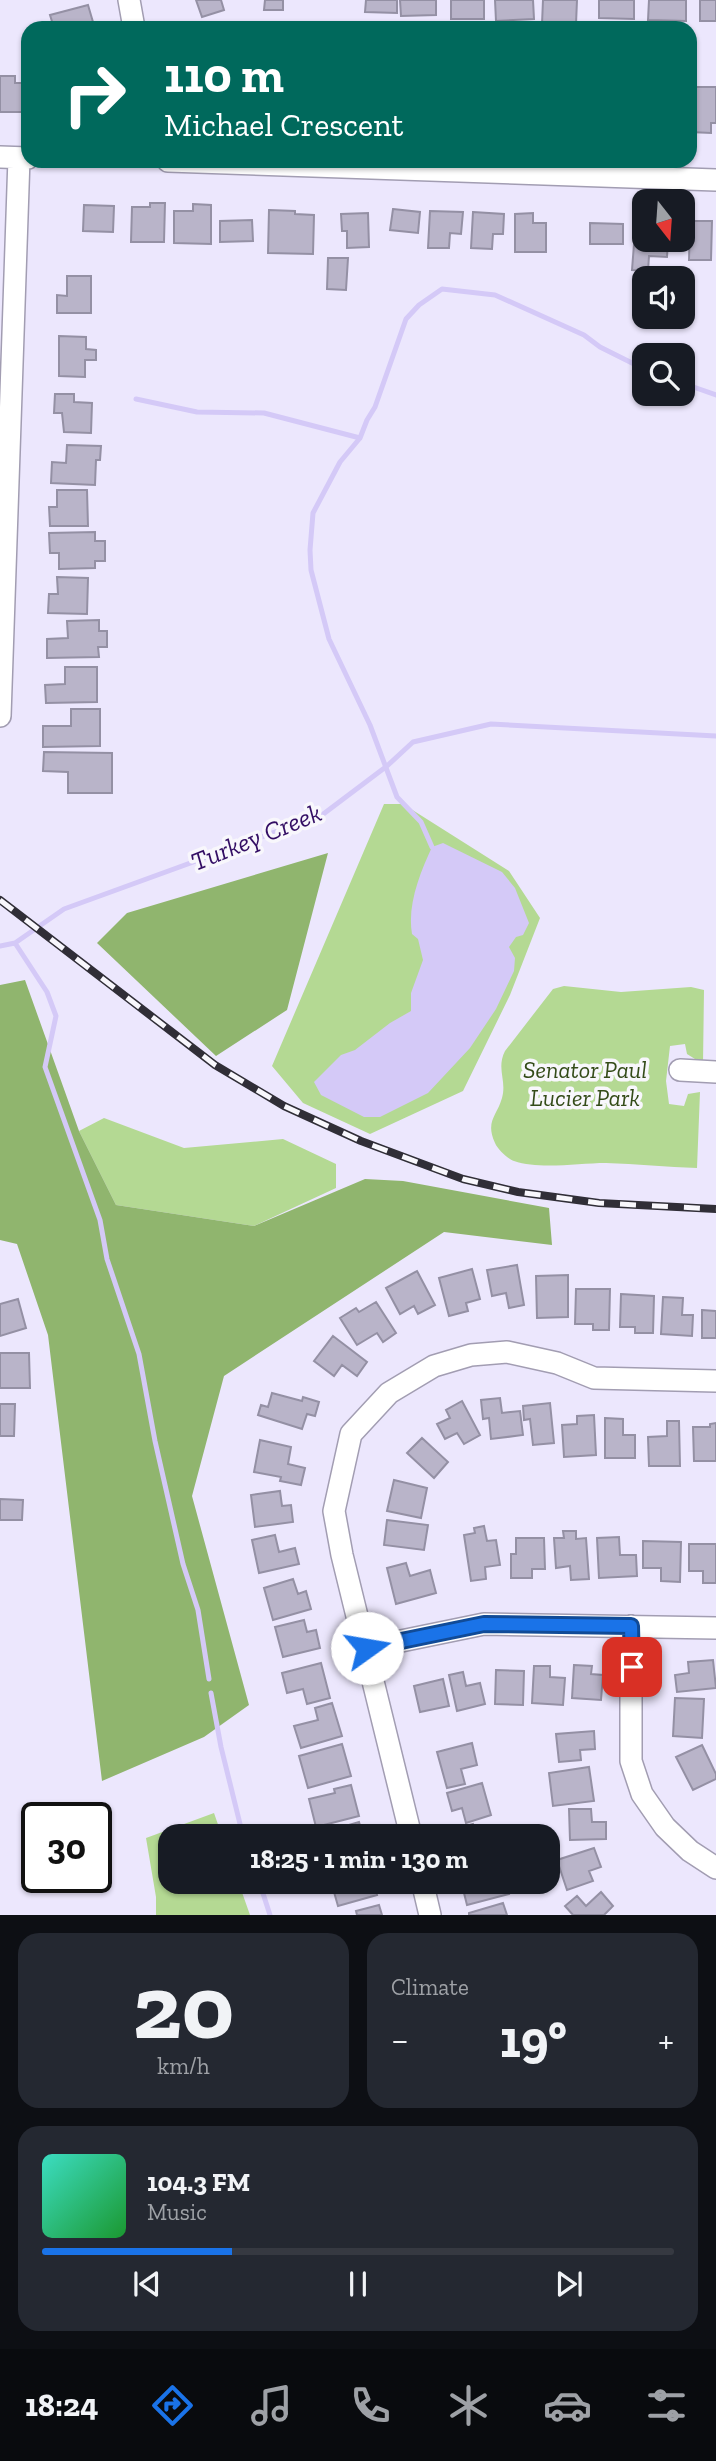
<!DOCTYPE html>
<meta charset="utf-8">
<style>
:root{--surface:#171b24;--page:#242831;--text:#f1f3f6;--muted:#9ea1a6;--line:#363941;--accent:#1a73e8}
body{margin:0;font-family:"Zilla Slab",serif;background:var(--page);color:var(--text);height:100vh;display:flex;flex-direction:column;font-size:26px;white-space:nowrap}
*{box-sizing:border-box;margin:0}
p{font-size:23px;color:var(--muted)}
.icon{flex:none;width:38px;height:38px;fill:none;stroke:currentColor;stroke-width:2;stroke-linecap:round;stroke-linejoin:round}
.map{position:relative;height:1915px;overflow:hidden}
.details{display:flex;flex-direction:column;gap:18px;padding:18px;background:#0d0f14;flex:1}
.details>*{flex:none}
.guide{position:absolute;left:21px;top:21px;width:676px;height:147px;border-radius:21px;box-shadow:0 2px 5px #0004;background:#00695c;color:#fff;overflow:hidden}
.needle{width:46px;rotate:163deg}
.controls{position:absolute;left:632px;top:189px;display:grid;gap:14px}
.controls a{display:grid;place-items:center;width:63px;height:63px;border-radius:14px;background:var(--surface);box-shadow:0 2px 5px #0004;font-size:35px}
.speed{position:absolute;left:21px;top:1802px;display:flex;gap:14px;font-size:35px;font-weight:700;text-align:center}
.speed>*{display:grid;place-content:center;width:91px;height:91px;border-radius:50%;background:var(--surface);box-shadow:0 2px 5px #0004;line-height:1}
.speed .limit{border:4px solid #111;border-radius:10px;background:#fff;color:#111}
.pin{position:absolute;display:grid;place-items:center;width:60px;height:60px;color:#fff;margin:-30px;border-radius:14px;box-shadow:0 4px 10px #0006}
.me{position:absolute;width:77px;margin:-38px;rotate:77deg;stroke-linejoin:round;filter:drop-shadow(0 0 5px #0008)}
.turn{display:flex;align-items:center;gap:24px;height:147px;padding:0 28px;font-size:32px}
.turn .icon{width:91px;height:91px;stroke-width:2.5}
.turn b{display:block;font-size:49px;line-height:60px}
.big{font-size:52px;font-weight:800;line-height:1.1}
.details .widget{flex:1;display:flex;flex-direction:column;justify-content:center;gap:10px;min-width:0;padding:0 24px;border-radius:21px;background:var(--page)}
.details .dial{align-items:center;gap:0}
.dial b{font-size:91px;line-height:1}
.song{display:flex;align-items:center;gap:21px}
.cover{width:84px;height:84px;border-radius:10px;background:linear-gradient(135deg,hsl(170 70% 55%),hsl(130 70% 35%))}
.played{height:7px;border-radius:4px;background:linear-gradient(90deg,var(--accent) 30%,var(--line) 30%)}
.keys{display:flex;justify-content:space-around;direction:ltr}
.heat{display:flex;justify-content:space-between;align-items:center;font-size:38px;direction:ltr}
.details .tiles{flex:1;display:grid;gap:18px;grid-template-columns:1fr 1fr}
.widget:last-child{grid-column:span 2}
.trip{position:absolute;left:158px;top:1824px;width:402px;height:70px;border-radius:21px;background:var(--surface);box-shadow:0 2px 5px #0004;font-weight:800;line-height:70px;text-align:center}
.tabs{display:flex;height:112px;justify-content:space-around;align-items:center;background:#090b0e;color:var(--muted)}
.tabs .icon{width:49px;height:49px}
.tabs .on{color:var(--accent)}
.tabs b{font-size:32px;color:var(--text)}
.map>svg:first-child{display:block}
.green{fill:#b4d993}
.forest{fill:#90b56e}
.water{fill:#d4c9f7}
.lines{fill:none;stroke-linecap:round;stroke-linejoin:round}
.stream{stroke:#d4c9f7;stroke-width:5}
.building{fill:#b9b4c9;stroke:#9490a4;stroke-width:2}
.minor-casing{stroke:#a29db2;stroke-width:24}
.minor{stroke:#fff;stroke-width:21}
.rail-casing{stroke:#302e37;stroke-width:8}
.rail{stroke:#f8f7fc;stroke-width:5;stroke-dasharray:16;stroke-linecap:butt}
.route-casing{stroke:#114b97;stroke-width:18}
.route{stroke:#1a73e8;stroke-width:12}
.labels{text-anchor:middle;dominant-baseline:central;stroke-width:7;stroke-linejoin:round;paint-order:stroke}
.park-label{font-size:24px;font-style:italic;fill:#344c19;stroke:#f8f7fc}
.water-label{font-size:26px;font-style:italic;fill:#330e64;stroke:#f8f7fc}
</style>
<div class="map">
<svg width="716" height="1915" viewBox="0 0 716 1915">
<rect width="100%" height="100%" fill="#ece7fd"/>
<path class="green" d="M384,804h19l106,67 31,47 -30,77 -47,96 -93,43 -67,-31 -31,-37z
M564,986l57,6 70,-5 13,3 -1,74 -16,-10 -2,-10 -15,2 -4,35 3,23 15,2 4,-12 12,-2 -3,76c-30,-1 -61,-4 -91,-5 -28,0 -66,7 -92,-2 -6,-2 -16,-11 -19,-18 -10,-22 2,-27 7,-45 5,-18 -6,-29 3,-47l48,-62z
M104,1118l80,30 99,-9 53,25v24l-82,38 -138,-21 -37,-74z
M214,1813l8,23h-52v45h68l12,34h-94v-18l-10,-59z"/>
<path class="forest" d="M328,853l-41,157 -71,46 -119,-113 30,-30z
M25,980l54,151 37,74 138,21 111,-47 38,2 146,27 3,37 -108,-13 -220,144 -32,120 57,209 -45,32 -102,44 -54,-446 -31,-91 -17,-4v-255z"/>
<path class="water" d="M443,843l59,29 13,16 14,35 -6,12 -7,2 -7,10 6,11 -1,13 -18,38 -26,39 -42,45 -48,24h-16l-43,-22 -7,-13 27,-27 14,-5 35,-27 21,-12v-18l12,-33 -5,-21 -6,-5c-5,-29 8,-61 20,-87z"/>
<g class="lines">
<path class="stream" d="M682,383l34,12
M136,399l61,13 67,1 96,25
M432,847l-11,-25 -24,-25 -27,-72 -41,-86 -18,-69 -1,-20 3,-37 27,-51 20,-24 7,-18 8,-13 31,-88 13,-14 23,-16 53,6 89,40 16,12 44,22
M15,943l32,49 9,24 -11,51 55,153 7,39 32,95 16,87 28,123 15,46 11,69
M0,946l15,-3 49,-34 258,-94 65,-49 26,-24 78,-18 225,12
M211,1693l10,54 22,89
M259,1881l11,34"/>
</g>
<path class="building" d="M196,0h25l3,10 -22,7z
M265,0h18v10h-19z
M366,0h31v13l-32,-1z
M400,0h36v15l-35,1z
M451,0h33v19h-33z
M495,0h38l1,19 -38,2z
M543,0h34l-1,24h-34z
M599,0h35v19l-35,-1z
M649,0h37v21l-38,-1z
M700,0h16v21h-16z
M88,5l5,17 -5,1 1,5h-35l-4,-13z
M0,76h15v7h12v29h-27z
M691,87h25v36h-5v10l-21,-1z
M150,203h15l-1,39h-33l1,-35h18z
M193,204l18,1v39l-37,-1v-32h19z
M84,205l30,1 -1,26 -30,-1z
M393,209l27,3 -2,21 -28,-3z
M269,210l26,1v3l19,1 -1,39 -45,-1z
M430,211l33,1 -2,22 -11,-1 -1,15h-21z
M473,212l31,2 -1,20h-10l-1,15 -21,-1z
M368,213l1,34 -22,1v-17h-5l-1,-17z
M533,213v10h13v29h-31v-38z
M252,220l1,21 -33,1v-21z
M690,221h22l-1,39h-22z
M590,223l33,1v20h-33z
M635,231l9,1v8h24l-1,17 -18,-1 -1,15 -16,-1z
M328,258h20l-2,32 -19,-1z
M67,276h24v37h-34v-18l10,1z
M59,336l27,1v12l10,1v10h-11v17l-26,-1z
M55,394h19v8l18,1 -1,30 -27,-1 -2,-19h-8z
M67,445l34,1 -1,14h-4l-1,25 -44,-2 1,-21 14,1z
M57,490h30l1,36h-38l-1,-19h8z
M95,532v9h10v20h-10v7l-36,1v-16h-9l-1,-20z
M57,577l31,1 -1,36 -39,-1 1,-19h9z
M99,620v11h8v16h-9l1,10 -52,1v-19l21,-1 -1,-17z
M65,667h32v35l-51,1 -1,-18 20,-1z
M71,709h29v37l-57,1v-21h28z
M44,752l68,1v40h-44v-21l-25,-1z
M517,1265l7,40 -15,3 -3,-15 -14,3 -5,-26z
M472,1269l8,30 -14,4 2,8 -19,5 -10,-38z
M417,1271l18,34 -17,9 -4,-8 -14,8 -14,-26z
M568,1275v42l-31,1 -1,-42z
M576,1289h34l-1,41h-16v-6h-18z
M621,1294l33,2 -1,37h-18v-6h-15z
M663,1297l20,1 -1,17h11l-1,21 -31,-2z
M18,1299l8,29 -26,8v-32z
M376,1302l20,31 -13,9 -6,-9 -20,12 -17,-27 16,-10 3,4z
M702,1310l14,1v27h-14z
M333,1336l34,26 -10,14 -15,-11 -8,11 -20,-15z
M0,1353h29l1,35h-30z
M272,1393l30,8 1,-4 16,5 -4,14 -8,-2 -5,15 -44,-14 3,-10 7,2z
M500,1398l2,15 18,-2 3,24 -32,4 -2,-21 -6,1 -2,-19z
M462,1401l18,34 -16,9 -7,-11 -12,6 -8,-15 13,-6 -4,-8z
M550,1403l4,40 -21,2 -3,-26 -6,1 -1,-14z
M0,1404h15l-1,32h-14z
M594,1415l2,40 -32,2 -2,-32 15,-1v-8z
M605,1418l18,1v16h12v23h-30z
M667,1421h12l1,45h-31l-1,-29 19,-1z
M716,1423v38h-22l-1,-34h17v-3z
M422,1438l26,24 -14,16 -27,-25z
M260,1440l31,7 -3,17 17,4 -4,17 -21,-4 1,-4 -27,-5z
M394,1480l33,8 -6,30 -34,-7z
M280,1491l2,15 9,-1 2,17 -38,5 -4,-32z
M0,1499l23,1 -1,20h-22z
M387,1520l41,5 -4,25 -40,-5z
M484,1526l3,15 9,-1 4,25 -15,2 1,12 -15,2 -7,-46 11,-2 -1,-5z
M563,1531h13v8l10,-1 3,41 -18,1 -1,-14 -14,2 -2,-30h10z
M275,1535l4,17 16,-4 4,16 -40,9 -7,-33z
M619,1537l1,18h16l1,21 -38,2 -2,-40z
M516,1538h28l1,31h-13v9h-21v-24h5z
M643,1541l38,1 -1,40 -19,-1v-13h-18z
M689,1544h27v39h-13v-12h-14z
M406,1563l4,13 20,-6 6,23 -40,11 -9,-36z
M293,1579l5,15 8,-3 5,18 -38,11 -9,-32z
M304,1620l3,12 9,-2 4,18 -37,9 -8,-30z
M713,1660l3,28 -39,4 -2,-17 14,-2 -1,-11z
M321,1663l9,35 -23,6 -4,-15 -16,4 -5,-20z
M574,1665l18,1 -1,8 12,1 -2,25 -29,-2z
M534,1666h16v11l15,1 -2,27 -31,-2z
M496,1670l28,1 -1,34 -28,-1z
M463,1672l3,14 14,-3 5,21 -28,7 -8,-36z
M443,1679l6,27 -29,6 -6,-26z
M675,1698l29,1 -2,39 -29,-2z
M332,1703l10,33 -41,12 -7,-22 24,-6 -3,-12z
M594,1731l1,18 -15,1 1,10 -22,2 -3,-28z
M472,1743l5,22 -16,4 4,15 -18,4 -10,-36z
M342,1744l9,32 -43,12 -9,-32z
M702,1745l14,29v5l-23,11 -17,-33z
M589,1767l5,34 -41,5 -4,-33z
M482,1783l9,32 -25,8 -4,-15 -10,3 -5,-18z
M351,1785l8,31 -43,11 -7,-28 26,-6 -1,-4z
M569,1809h22l1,13h14v17l-36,1z
M359,1822l4,14h-21l-3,-8z
M473,1824l4,12h-25l-1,-6z
M594,1848l7,19 -12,4 4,10 -26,9 -10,-30z
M50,1878h21v9l-22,-1z
M345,1881h28l4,14 -39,11 -6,-21z
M461,1881h45l3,13 -42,11z
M601,1892l12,14 -9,9h-31l-8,-9 12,-10 9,10z
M503,1903l4,12h-38v-2z
M379,1905l3,10h-25l-1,-4z"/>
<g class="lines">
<g class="minor-casing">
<path id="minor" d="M129,0l5,28
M0,157l28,1
M168,161l548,19
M0,716l19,-558
M680,1070l36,2
M631,1626v135l11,33 23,33 25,24 26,17
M367,1648l117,-24 232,4
M411,1836l-69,-281 -8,-44 17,-77 38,-41 45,-27 37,-11 36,-3 50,11 37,15 122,3
M422,1881l8,34"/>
</g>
<use href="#minor" class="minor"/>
<g class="rail-casing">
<path id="rail" d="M0,900l215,165 69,41 77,35 102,38 55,13 81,11 117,6"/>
</g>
<use href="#rail" class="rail"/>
</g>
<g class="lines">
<g class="route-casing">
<path id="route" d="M367,1648l117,-24 147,2 1,41"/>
</g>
<use href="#route" class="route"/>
</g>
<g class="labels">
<g class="park-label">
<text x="585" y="1069">Senator Paul<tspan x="585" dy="28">Lucier Park</tspan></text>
</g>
<g class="water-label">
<text transform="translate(256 837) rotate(-22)">Turkey Creek</text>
</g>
</g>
</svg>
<div class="controls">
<a><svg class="needle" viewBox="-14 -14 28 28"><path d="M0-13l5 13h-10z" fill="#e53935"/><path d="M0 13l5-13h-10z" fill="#9ea1a6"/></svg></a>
<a><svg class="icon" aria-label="sound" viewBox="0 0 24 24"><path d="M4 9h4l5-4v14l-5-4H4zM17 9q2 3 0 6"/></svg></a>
<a><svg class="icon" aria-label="search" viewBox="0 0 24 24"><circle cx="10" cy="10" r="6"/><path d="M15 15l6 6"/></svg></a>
</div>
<div class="speed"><div class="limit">30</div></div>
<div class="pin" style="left:632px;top:1667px;background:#d93025"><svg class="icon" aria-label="arrive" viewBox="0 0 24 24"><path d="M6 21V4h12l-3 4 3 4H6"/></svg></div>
<svg class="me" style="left:367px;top:1648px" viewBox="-20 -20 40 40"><circle r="19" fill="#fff"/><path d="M0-13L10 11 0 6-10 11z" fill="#1a73e8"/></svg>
<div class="trip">18:25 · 1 min · 130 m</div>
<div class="guide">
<div class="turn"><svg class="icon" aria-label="right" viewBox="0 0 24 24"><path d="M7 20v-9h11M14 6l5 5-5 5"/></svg><div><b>110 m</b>Michael Crescent</div></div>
</div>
</div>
<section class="details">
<div class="tiles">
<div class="widget dial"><b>20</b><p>km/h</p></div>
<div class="widget"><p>Climate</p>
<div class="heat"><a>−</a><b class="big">19°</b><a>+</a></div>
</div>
<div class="widget">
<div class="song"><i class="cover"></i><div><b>104.3 FM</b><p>Music</p></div></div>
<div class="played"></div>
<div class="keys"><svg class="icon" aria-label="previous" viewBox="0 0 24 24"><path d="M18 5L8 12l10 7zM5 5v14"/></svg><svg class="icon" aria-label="pause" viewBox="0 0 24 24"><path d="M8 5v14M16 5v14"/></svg><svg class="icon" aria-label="next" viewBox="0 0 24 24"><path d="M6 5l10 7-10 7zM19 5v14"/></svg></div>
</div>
</div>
</section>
<nav class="tabs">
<b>18:24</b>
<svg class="icon on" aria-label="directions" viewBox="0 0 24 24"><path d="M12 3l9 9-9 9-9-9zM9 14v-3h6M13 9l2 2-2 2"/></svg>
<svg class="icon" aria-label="music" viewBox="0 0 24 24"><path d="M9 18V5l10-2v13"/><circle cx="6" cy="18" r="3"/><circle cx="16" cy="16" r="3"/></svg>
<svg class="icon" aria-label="phone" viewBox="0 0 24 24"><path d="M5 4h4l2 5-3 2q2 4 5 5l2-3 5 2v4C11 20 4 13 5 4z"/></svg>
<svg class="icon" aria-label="climate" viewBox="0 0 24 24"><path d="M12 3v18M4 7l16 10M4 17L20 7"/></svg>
<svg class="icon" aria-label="car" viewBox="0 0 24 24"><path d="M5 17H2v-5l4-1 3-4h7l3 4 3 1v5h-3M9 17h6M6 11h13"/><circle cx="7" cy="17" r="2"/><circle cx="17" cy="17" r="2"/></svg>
<svg class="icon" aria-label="filters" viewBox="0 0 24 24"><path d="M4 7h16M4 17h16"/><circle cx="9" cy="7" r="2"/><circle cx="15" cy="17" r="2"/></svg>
</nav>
